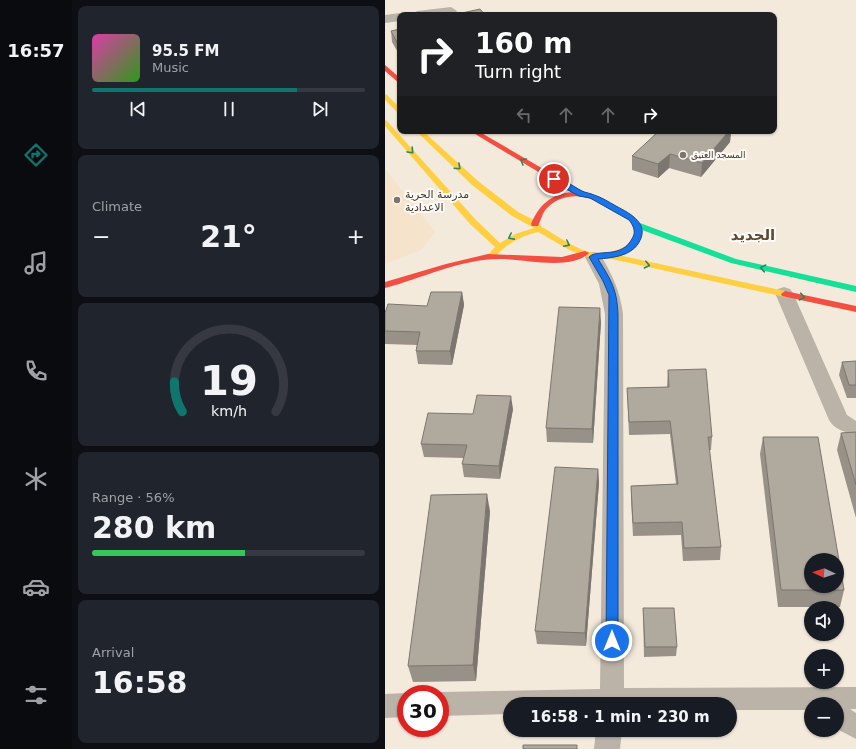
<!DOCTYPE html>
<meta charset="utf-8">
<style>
:root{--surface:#171b24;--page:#20242c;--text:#f1f3f6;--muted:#9ea1a6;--line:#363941;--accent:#0f766e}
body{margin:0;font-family:"DejaVu Sans","Noto Sans Arabic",sans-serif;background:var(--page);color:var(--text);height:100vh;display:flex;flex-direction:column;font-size:15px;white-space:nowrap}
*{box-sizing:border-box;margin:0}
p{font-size:13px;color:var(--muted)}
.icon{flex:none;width:22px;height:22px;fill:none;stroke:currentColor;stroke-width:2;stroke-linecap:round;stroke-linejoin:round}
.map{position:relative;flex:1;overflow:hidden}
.details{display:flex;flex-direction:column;gap:6px;padding:6px;background:#0d0f14;width:313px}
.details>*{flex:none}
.banner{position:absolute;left:12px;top:12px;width:380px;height:122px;border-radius:8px;box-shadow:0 1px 3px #0004;background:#202124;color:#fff;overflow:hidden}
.needle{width:26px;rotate:274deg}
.controls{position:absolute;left:419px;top:553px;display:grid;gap:8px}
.controls a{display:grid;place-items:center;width:40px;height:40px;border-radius:50%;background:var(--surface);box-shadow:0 1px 3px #0004;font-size:20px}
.speed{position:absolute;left:12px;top:685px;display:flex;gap:8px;font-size:20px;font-weight:700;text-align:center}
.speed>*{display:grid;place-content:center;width:52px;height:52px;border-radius:50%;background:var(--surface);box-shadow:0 1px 3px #0004;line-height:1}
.speed .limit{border:6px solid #d22;background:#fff;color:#111}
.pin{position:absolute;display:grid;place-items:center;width:34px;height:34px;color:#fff;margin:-17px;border:2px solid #fff;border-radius:50%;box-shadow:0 1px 4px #0007}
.me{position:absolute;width:44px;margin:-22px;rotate:0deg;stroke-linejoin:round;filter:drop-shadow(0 0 3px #0008)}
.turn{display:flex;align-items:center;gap:14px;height:84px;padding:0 12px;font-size:18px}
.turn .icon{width:52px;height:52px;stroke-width:2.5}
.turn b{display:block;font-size:28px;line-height:34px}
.lanes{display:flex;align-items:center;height:38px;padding:0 12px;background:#0003;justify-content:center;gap:20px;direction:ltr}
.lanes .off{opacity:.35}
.big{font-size:30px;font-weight:700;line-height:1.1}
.details .widget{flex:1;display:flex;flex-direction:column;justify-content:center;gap:6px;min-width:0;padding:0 14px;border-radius:8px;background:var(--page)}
.details .dial{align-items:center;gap:0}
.dial svg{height:104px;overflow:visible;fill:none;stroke:var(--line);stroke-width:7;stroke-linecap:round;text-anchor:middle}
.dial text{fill:var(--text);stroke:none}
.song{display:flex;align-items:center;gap:12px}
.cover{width:48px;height:48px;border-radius:6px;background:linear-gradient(135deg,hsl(320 70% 55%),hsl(110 70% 35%))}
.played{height:4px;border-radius:2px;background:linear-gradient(90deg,var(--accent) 75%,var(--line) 75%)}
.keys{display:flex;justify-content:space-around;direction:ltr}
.heat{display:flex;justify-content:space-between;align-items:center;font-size:22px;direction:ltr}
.charge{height:6px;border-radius:3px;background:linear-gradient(90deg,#34c759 56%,var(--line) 0)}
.trip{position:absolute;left:118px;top:697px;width:234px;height:40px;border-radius:20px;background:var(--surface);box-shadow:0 1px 3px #0004;font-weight:700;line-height:40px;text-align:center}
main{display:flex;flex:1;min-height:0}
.dock{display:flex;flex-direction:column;width:72px;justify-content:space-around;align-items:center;background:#090b0e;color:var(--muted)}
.dock .icon{width:28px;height:28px}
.dock .selected{color:var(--accent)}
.dock b{font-size:18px;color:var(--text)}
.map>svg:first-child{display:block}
.built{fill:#f5e3cc}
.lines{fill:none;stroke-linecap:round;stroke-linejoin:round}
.street{fill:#bbb3a8;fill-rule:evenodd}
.fast{fill:#16e098;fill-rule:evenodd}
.slow{fill:#ffcf43;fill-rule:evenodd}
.jam{fill:#f24e42;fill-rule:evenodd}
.wall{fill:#979188}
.shaded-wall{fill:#7b766f}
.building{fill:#b0a99e;stroke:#7b766f;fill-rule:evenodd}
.oneway{stroke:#2d845e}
.route{fill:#1a73e8;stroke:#114b97}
.poi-dot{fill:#7f766b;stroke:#fffbf6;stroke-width:1.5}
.labels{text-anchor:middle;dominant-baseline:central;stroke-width:4;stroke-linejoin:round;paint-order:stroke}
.far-poi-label{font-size:9px;fill:#40382e;stroke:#fffbf6;text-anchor:start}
.poi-label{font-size:11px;fill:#40382e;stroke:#fffbf6;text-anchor:start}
.district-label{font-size:15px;font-weight:bold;fill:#5b4b35;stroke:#fffbf6}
</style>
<main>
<nav class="dock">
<b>16:57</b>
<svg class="icon selected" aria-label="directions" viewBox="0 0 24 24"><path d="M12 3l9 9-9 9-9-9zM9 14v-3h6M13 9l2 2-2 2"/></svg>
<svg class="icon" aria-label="music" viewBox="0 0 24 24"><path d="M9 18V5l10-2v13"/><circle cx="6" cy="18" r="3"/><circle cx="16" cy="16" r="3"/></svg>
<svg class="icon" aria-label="phone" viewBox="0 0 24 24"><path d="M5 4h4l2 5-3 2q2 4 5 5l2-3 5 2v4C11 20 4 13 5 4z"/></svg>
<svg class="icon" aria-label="climate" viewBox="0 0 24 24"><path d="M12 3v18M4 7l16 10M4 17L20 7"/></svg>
<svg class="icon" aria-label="car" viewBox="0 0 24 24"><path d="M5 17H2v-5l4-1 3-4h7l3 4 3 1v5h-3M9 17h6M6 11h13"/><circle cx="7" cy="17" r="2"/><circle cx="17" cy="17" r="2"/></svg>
<svg class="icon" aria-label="filters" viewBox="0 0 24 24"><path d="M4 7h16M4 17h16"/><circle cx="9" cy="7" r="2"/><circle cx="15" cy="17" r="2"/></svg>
</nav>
<section class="details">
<div class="widget">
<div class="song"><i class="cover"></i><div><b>95.5 FM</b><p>Music</p></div></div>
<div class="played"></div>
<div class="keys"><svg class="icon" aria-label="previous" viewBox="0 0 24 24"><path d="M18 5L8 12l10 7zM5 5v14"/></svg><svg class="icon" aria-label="pause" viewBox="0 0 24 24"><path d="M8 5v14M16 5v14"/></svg><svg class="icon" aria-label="next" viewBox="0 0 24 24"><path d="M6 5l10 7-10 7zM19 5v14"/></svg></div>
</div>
<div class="widget"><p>Climate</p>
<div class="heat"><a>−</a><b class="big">21°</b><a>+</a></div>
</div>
<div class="widget dial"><svg viewBox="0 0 100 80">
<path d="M14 69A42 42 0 1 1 86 69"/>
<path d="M14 69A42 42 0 0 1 8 46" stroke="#0f766e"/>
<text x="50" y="56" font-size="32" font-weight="700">19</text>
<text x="50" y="72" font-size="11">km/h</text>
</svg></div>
<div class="widget"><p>Range · 56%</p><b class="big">280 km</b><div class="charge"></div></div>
<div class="widget"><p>Arrival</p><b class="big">16:58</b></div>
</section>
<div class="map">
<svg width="471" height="749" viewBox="0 0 471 749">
<rect width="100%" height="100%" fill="#f4eadc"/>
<path class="built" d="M0,169l50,63 -14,18 -36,14z"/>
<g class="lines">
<path class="street" d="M66,7l6,4 -2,3 -44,1 6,-4z
M15,13l5,2h-5v6l-15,2v-8z
M208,252l6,1c13,20 21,38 24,61l1,374 232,-1v22h-6l6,4v26l-19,-10v-25h-26v6h-81v-6h-220v10l-70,2v-22h-4l4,-2 160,-3 5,-375 -6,-30 -14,-27 2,-4z
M399,287l6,2 3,4 54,122 9,6v14c-11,-3 -21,-5 -27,-15l-54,-127 3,-4z
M21,693l1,1h-1v23l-21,1v-24z
M211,730h26l-2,19h-26z"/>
<path class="fast" d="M249,223h6l96,36 120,27v6l-125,-29 -97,-36 -1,-2z"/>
<path class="slow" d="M0,94l2,1 13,13v6l-2,-1 -13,-13z
M0,120l2,1 89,99 24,23 15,-9 19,-6 -22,-12 -40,-31 -56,-54h7l55,50 40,31 20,10 4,5c16,9 34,23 52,26 16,3 55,-11 37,-31 -5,-6 -13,-8 -19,-11v-4h3c32,9 39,38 3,48l167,36 4,3 -4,3 -178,-39c-25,4 -48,-15 -69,-26 -18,4 -33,13 -45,27h-6l-1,-2 9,-10 -25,-23 -85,-98z"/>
<path class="jam" d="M0,65l15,13v6l-15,-13z
M85,131h8l105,61 16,5 20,12 -1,2c-7,1 -14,-6 -20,-9 -17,-9 -38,-8 -52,7 -4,5 -5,11 -8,17h-6l-1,-2c8,-19 20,-30 41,-32z
M200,251l4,2c-17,18 -67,6 -89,6 -40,0 -77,19 -115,29v-6l61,-18 42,-10 74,3z
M400,291l71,15v6l-74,-16 -1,-2z"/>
</g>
<path class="wall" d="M15,29v27l-8,-14 -1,-11z
M274,131h72l-1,11 -29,35 -32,-9 -11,10 -26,-8v-14z
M77,292l2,13 -12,60 -34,-1 -2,-13 1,-6 -32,-1v-31l42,-7z
M216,322l-8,121 -46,-1 -1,-14z
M471,361v37h-9l-8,-23 3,-13z
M283,370l44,67 -1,13h-2l12,97 -1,13 -37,1 -2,-26 -48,1 -2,-37v-13l45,-2 -6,-50 -41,1 -2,-47 40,-1z
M128,409l-13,70 -36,-2 -2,-13 2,-6 -40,-1 -3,-13 52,-30z
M471,432v86l-19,-68 4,-17z
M378,437l81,153 -4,17h-62l-18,-153z
M213,469l1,14 -13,163 -49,-2 -2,-13z
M105,511l-14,170 -63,1 -5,-16z
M258,608l34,39 -1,9 -32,1z"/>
<path class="shaded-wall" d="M125,131h11l-11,2z
M344,131h2l-1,11 -29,35 1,-14z
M285,154l-1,14 -11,10v-14z
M77,292l2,13 -12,60 -2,-14z
M215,308l1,14 -8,121 -1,-14z
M126,396l2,13 -13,70 -1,-13z
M213,469l1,14 -13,163 -1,-13z
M102,494l3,17 -14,170 -3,-16z"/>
<path class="building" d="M95,9l5,6h-32z
M15,29v19l-9,-17z
M274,131h70l-27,32 -32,-9 -12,10 -26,-8z
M46,292h31l-12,59h-34l4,-19 -35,-1v-18l3,-9 39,2z
M174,307l41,1 -8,121 -46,-1z
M471,361v24h-7l-7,-23z
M321,369l6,68h-4l13,110 -37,1 -2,-26 -49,1 -2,-37 47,-2 -8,-63 -41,1 -2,-34 42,-1 -1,-17z
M92,395l34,1 -12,70 -37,-2 5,-19 -46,-1 7,-31 45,1z
M471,432v53l-15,-52z
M378,437h55l26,153h-63zM426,560h26v26h-26z
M170,467l43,2 -13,164 -50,-2z
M102,494l-14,171 -65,1 23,-171z
M258,608h31l3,39h-32z
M138,745h54v4h-54z"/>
<defs><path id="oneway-chevron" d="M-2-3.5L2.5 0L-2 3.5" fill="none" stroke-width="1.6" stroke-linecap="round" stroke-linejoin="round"/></defs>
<g class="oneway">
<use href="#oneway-chevron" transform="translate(26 151) rotate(47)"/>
<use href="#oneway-chevron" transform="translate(138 161) rotate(-149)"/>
<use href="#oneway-chevron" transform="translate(73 167) rotate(43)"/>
<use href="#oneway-chevron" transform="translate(126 237) rotate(152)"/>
<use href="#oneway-chevron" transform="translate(182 244) rotate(27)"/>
<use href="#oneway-chevron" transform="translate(262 265) rotate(13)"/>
<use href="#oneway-chevron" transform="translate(378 268) rotate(-167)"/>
<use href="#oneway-chevron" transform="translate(417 297) rotate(12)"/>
</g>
<path class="route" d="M166,178c9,-2 23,9 31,13 4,2 8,2 12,4 7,2 15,7 22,11 15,8 35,18 22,38 -8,12 -26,14 -40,15 13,21 19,30 20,55v327l-2,4 -4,1 -4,-1 -2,-4 3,-346 -6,-14 -14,-24c9,-9 33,3 44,-20 3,-6 0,-12 -4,-17l-39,-22 -11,-2 -28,-15z"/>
<g class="poi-dot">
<circle cx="298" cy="155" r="4"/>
<circle cx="12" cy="200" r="4"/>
</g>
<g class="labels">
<g class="far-poi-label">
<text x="306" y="155">المسجد العتيق</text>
</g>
<g class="poi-label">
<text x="20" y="194">مدرسة الحرية<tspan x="20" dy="13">الاعدادية</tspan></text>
</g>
<g class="district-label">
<text x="368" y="235">الجديد</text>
</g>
</g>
</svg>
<div class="controls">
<a><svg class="needle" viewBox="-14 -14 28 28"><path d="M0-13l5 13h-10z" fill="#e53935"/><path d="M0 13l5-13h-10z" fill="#9ea1a6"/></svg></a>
<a><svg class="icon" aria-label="sound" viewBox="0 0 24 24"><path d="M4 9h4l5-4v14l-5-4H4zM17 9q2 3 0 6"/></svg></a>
<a>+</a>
<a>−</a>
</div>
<div class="speed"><div class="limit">30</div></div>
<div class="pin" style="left:169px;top:179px;background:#d93025"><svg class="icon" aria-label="arrive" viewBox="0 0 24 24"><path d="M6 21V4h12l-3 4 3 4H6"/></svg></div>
<svg class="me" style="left:227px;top:641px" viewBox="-20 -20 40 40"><circle r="17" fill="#1a73e8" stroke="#fff" stroke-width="3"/><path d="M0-11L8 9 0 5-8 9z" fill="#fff"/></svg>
<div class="trip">16:58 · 1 min · 230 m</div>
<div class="banner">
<div class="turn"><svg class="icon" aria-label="right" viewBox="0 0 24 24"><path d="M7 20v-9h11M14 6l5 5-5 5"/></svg><div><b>160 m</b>Turn right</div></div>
<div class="lanes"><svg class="icon off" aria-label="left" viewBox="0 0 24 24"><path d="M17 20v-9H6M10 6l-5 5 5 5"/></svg><svg class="icon off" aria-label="ahead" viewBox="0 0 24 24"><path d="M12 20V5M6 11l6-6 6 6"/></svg><svg class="icon off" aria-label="ahead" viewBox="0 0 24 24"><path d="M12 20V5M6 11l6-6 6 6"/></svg><svg class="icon" aria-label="right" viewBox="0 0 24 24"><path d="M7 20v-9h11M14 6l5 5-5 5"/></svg></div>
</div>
</div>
</main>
